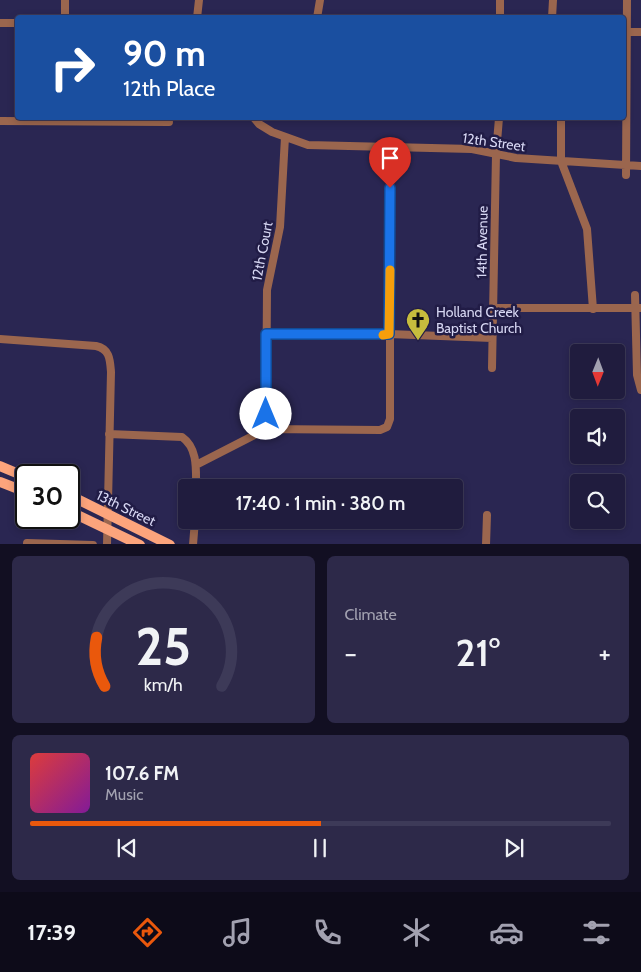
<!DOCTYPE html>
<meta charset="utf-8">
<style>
:root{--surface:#201c3e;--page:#2d2949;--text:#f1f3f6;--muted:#a2a1b0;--line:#3d3a58;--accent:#ea580c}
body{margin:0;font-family:Cabin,sans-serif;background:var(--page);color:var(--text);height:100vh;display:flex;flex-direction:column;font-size:19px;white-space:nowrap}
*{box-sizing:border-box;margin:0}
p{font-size:16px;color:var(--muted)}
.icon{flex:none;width:28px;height:28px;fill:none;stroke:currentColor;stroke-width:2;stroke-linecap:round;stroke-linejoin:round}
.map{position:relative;height:544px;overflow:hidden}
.sheet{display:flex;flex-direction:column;gap:12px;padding:12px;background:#120f22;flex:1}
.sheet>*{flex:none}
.hud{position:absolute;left:15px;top:15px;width:611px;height:105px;border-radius:5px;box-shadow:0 2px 8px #0003,0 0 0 1px var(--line);background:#1a4fa0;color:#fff;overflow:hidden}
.needle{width:32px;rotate:181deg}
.controls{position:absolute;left:570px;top:344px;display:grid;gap:10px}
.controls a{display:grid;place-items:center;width:55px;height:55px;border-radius:5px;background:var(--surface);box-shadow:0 2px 8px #0003,0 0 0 1px var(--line);font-size:25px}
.speed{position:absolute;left:15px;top:464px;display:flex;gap:10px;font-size:25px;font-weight:700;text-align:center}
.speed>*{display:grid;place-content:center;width:65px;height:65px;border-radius:50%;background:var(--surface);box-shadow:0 2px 8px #0003,0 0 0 1px var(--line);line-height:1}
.speed .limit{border:2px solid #111;border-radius:8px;background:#fff;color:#111}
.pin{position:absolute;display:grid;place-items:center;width:42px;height:42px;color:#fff;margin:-51px -21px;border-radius:50% 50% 50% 0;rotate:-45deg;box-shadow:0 0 5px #0007}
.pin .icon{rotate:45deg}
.me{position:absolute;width:55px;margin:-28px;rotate:0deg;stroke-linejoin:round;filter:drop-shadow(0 0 4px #0008)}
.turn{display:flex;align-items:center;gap:18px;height:105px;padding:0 25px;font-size:22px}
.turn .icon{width:65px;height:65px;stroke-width:2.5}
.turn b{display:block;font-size:35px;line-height:42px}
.big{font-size:38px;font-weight:600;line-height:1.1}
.sheet .tile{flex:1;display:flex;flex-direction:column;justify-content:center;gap:8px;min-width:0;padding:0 18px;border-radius:8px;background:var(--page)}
.sheet .dial{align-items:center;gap:0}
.dial svg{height:130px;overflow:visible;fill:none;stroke:var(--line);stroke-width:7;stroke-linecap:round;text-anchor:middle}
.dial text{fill:var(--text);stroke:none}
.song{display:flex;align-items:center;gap:15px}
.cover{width:60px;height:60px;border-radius:8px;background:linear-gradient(135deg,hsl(0 70% 55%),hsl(290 70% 35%))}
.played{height:5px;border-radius:2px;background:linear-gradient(90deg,var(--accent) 50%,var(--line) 50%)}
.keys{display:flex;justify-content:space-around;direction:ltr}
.heat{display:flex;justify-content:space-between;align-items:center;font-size:28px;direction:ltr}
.sheet .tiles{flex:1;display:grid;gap:12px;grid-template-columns:1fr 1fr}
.tile:last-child{grid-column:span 2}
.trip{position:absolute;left:178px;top:479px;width:285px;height:50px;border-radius:5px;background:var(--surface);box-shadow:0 2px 8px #0003,0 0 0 1px var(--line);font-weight:600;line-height:50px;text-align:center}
.dock{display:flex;height:80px;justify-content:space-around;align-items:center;background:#0d0b19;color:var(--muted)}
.dock .icon{width:35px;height:35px}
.dock .current{color:var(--accent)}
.dock b{font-size:22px;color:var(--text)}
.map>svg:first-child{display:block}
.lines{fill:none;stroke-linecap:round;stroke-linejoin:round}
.minor{stroke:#9b664e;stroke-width:8}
.major{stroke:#fca47c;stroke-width:10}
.route-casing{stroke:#114b97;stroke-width:12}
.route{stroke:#1a73e8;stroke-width:9}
.slow{stroke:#f59e0b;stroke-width:9}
.labels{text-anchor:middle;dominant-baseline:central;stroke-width:5;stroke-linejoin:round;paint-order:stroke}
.street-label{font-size:14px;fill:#d7d7f3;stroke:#211c46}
.poi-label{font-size:14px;fill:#d7d7f3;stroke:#211c46;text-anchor:start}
</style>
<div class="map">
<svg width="641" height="545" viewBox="0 0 641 545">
<rect width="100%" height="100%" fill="#2a2652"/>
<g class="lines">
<path class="minor" d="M65,0v18
M500,0v18
M197,18l2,-18
M317,18l3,-18
M552,18l1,-18
M0,23h18
M624,32h17
M254,118l5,6 13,8 36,13 164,4 44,9 125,8
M561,118v43l26,68 6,80
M0,121l169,1
M626,175l1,-175
M635,295l2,80 4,15
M494,308h147
M266,334h123l103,4
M0,339l96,7c14,3 14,14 15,26l-4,173
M492,368l4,-214 3,-36
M266,429l1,-139 13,-63 5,-90
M109,434l73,3c16,11 14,33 14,51
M196,465l70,-36 114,1 7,-3 3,-8v-271
M27,543l66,2
M193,545l2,-25
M486,545l1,-30"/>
<path class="major" d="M0,466l26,11
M0,482l26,10
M69,495l101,50
M69,511l71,34"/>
</g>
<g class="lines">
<g class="route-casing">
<path id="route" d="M266,414v-80h123l1,-146"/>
</g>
<use href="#route" class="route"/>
<path class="slow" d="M383,335l6,-1 1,-64"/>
</g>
<defs>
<g id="church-pin" transform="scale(1.25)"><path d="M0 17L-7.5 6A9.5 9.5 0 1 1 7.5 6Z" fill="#c6bc3d" stroke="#211c46"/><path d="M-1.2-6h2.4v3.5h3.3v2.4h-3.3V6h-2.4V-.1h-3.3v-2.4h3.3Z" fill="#111"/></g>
</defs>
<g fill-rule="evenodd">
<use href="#church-pin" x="418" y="320"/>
</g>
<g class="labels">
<g class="street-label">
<text transform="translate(494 142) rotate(8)">12th Street</text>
<text transform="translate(482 242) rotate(-89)">14th Avenue</text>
<text transform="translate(262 251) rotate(-79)">12th Court</text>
<text transform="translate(126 508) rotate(26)">13th Street</text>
</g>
<g class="poi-label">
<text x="436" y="312">Holland Creek<tspan x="436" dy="16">Baptist Church</tspan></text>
</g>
</g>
</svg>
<div class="controls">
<a><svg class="needle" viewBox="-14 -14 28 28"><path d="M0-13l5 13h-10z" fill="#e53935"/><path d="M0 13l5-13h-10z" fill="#a2a1b0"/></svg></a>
<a><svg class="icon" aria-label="sound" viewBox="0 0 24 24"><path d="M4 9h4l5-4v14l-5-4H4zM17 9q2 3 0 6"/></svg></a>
<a><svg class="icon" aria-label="search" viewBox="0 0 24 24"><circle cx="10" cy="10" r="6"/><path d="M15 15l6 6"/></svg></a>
</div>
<div class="speed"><div class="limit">30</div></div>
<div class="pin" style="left:390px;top:188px;background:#d93025"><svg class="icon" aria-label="arrive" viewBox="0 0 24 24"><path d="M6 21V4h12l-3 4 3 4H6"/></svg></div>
<svg class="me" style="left:266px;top:414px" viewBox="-20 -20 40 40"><circle r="19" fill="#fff"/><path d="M0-13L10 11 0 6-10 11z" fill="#1a73e8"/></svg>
<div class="trip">17:40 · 1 min · 380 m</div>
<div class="hud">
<div class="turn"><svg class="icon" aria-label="right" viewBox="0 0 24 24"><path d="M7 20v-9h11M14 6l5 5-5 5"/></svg><div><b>90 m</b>12th Place</div></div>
</div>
</div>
<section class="sheet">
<div class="tiles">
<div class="tile dial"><svg viewBox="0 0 100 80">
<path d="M14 69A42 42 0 1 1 86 69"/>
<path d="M14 69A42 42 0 0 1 9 39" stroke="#ea580c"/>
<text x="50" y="56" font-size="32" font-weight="700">25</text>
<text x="50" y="72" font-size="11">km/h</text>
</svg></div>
<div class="tile"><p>Climate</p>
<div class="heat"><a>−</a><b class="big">21°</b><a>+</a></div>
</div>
<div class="tile">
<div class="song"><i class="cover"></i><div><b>107.6 FM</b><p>Music</p></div></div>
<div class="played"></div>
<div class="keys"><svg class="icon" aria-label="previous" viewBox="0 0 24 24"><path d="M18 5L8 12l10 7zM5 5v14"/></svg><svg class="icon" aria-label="pause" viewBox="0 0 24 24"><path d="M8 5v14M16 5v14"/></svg><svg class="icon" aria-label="next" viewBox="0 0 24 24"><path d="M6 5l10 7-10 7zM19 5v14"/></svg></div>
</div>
</div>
</section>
<nav class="dock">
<b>17:39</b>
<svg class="icon current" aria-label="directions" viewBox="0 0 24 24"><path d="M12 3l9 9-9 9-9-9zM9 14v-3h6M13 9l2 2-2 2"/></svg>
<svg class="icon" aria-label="music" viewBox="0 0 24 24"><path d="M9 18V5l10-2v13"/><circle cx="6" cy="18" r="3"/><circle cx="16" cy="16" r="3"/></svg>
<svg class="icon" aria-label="phone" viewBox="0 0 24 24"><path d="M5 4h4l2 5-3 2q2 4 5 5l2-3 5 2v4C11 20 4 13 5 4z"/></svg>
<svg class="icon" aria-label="climate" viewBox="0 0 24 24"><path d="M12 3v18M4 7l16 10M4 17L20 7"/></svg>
<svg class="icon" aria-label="car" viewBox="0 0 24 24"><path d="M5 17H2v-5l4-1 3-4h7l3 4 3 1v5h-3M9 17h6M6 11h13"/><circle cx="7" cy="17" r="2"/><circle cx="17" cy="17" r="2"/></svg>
<svg class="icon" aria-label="filters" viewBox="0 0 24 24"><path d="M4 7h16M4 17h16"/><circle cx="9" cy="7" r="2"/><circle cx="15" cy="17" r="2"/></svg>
</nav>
